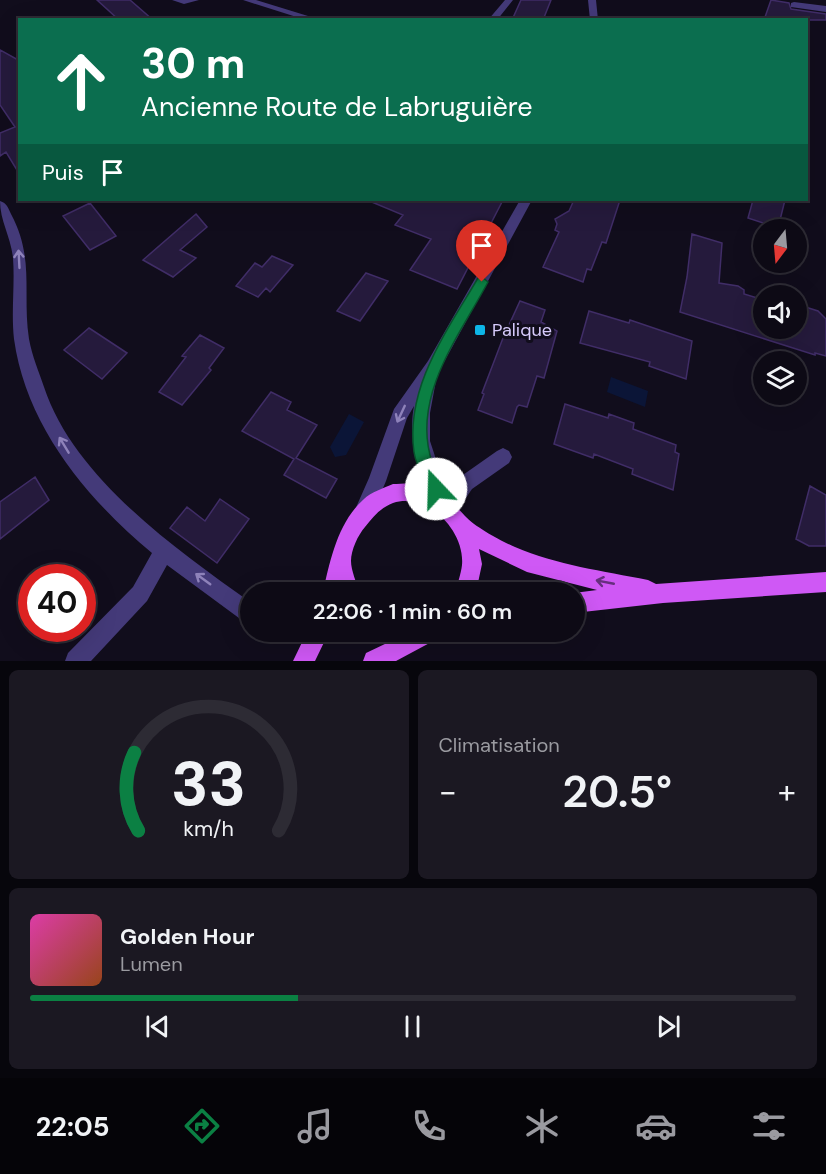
<!DOCTYPE html>
<html lang="fr">
<meta charset="utf-8">
<style>
:root{--surface:#0d0a15;--page:#1b1822;--text:#f1f3f6;--muted:#9a9aa0;--line:#2d2b34;--accent:#0b8043}
body{margin:0;font-family:"DM Sans",sans-serif;background:var(--page);color:var(--text);height:100vh;display:flex;flex-direction:column;font-size:22px;white-space:nowrap}
*{box-sizing:border-box;margin:0}
p{font-size:20px;color:var(--muted)}
.icon{flex:none;width:33px;height:33px;fill:none;stroke:currentColor;stroke-width:2;stroke-linecap:round;stroke-linejoin:round}
.map{position:relative;height:661px;overflow:hidden}
.drawer{display:flex;flex-direction:column;gap:9px;padding:9px;background:#07060c;flex:1}
.drawer>*{flex:none}
.banner{position:absolute;left:18px;top:18px;width:790px;height:183px;border-radius:0px;box-shadow:0 6px 24px #0002,0 0 0 2px var(--line);background:#0b6e4f;color:#fff;overflow:hidden}
.needle{width:39px;rotate:196deg}
.controls{position:absolute;left:753px;top:219px;display:grid;gap:12px}
.controls a{display:grid;place-items:center;width:54px;height:54px;border-radius:50%;background:var(--surface);box-shadow:0 6px 24px #0002,0 0 0 2px var(--line);font-size:30px}
.speed{position:absolute;left:18px;top:564px;display:flex;gap:12px;font-size:30px;font-weight:700;text-align:center}
.speed>*{display:grid;place-content:center;width:78px;height:78px;border-radius:50%;background:var(--surface);box-shadow:0 6px 24px #0002,0 0 0 2px var(--line);line-height:1}
.speed .limit{border:9px solid #d22;background:#fff;color:#111}
.pin{position:absolute;display:grid;place-items:center;width:51px;height:51px;color:#fff;margin:-62px -26px;border-radius:50% 50% 50% 0;rotate:-45deg;box-shadow:0 0 6px #0007}
.pin .icon{rotate:45deg}
.me{position:absolute;width:66px;margin:-33px;rotate:339deg;stroke-linejoin:round;filter:drop-shadow(0 0 4px #0008)}
.turn{display:flex;align-items:center;gap:21px;height:126px;padding:0 24px;font-size:27px}
.turn .icon{width:78px;height:78px;stroke-width:2.5}
.turn b{display:block;font-size:42px;line-height:51px}
.then{display:flex;align-items:center;height:57px;padding:0 24px;background:#0003;gap:12px;font-size:22px}
.big{font-size:45px;font-weight:600;line-height:1.1}
.drawer .card{flex:1;display:flex;flex-direction:column;justify-content:center;gap:9px;min-width:0;padding:0 21px;border-radius:9px;background:var(--page)}
.drawer .dial{align-items:center;gap:0}
.dial svg{height:156px;overflow:visible;fill:none;stroke:var(--line);stroke-width:7;stroke-linecap:round;text-anchor:middle}
.dial text{fill:var(--text);stroke:none}
.song{display:flex;align-items:center;gap:18px}
.cover{width:72px;height:72px;border-radius:9px;background:linear-gradient(135deg,hsl(320 70% 55%),hsl(20 70% 35%))}
.played{height:6px;border-radius:3px;background:linear-gradient(90deg,var(--accent) 35%,var(--line) 35%)}
.keys{display:flex;justify-content:space-around;direction:ltr}
.heat{display:flex;justify-content:space-between;align-items:center;font-size:33px;direction:ltr}
.drawer .tiles{flex:1;display:grid;gap:9px;grid-template-columns:1fr 1fr}
.card:last-child{grid-column:span 2}
.trip{position:absolute;left:240px;top:582px;width:345px;height:60px;border-radius:30px;background:var(--surface);box-shadow:0 6px 24px #0002,0 0 0 2px var(--line);font-weight:600;line-height:60px;text-align:center}
.tabs{display:flex;height:96px;justify-content:space-around;align-items:center;background:#050408;color:var(--muted)}
.tabs .icon{width:42px;height:42px}
.tabs .selected{color:var(--accent)}
.tabs b{font-size:27px;color:var(--text)}
.map>svg:first-child{display:block}
.water{fill:#0b1537}
.building{fill:#251a3c;stroke:#402d67;stroke-width:1.5}
.lines{fill:none;stroke-linecap:round;stroke-linejoin:round}
.minor{fill:#443a79;fill-rule:evenodd}
.major{fill:#cf58f5;fill-rule:evenodd}
.oneway{stroke:#8e82ba}
.oneway2{stroke:#662f7e}
.route{fill:#0b8043;stroke:#07532c;stroke-width:1.5}
.poi-dot{fill:#0db5e6;stroke:#110d1c;stroke-width:2}
.labels{text-anchor:middle;dominant-baseline:central;stroke-width:6;stroke-linejoin:round;paint-order:stroke}
.poi-label{font-size:18px;fill:#d7cbfc;stroke:#110d1c;text-anchor:start}
</style>
<div class="map">
<svg width="826" height="661" viewBox="0 0 826 661">
<rect width="100%" height="100%" fill="#110d1c"/>
<path class="water" d="M611,377l37,14 -3,16 -38,-15z
M349,414l15,8 -18,33 -11,2 -5,-10z"/>
<path class="building" d="M97,0h33l23,20h-34z
M521,0h30l-8,20h-31z
M771,0l18,3 2,6 35,5v6h-62z
M0,50l20,11v114l-14,-23 -6,4v-23l15,-6 -15,-22z
M367,200h136l-46,89 -47,-19 21,-31 -36,-14 8,-10z
M574,200h46l-14,43 -4,-1 -11,28 -4,-1 -4,13 -40,-15 16,-35 -4,-2 2,-6 -2,-5 14,-8z
M753,200h32l-7,28 -30,-10z
M90,203l26,33 -26,14 -27,-34z
M196,214l11,13 -27,23 16,8 -23,19 -30,-17z
M692,234l30,9 -3,40 19,3 6,4v4l20,6v28h32v-24l22,7 8,8v37l-11,-3v2l-135,-43 7,-35z
M272,256l21,9 -23,27 -4,-4 -8,9 -22,-11 19,-23 7,4z
M366,273l22,8 -28,40 -23,-10z
M520,301l25,9 -4,12 16,9 -13,47 -7,-2 -10,31 -8,-2 -2,2 -5,16 -34,-13 6,-16 -2,-1 21,-55z
M589,311l40,12 1,-3 62,21 -6,38 -37,-13 1,-4 -70,-19z
M89,328l38,25 -25,26 -38,-29z
M200,335l24,13 -15,20 2,2 -29,35 -23,-13 27,-35 -4,-1z
M271,392l20,10 -4,8 30,15 -21,33 41,21 -11,19 -42,-23 10,-16 -52,-28z
M565,404l43,14 1,-4 25,9 -1,6 43,16 -1,7 4,2 -6,36 -41,-16 1,-5 -39,-15 -1,4 -39,-14z
M35,477l14,23 -49,39v-37z
M810,486l16,9v51h-17l-13,-7z
M220,499l29,20 -32,44 -47,-35 17,-21 18,14z"/>
<g class="lines">
<path class="minor" d="M172,0h27l-15,4z
M243,0h13l65,20h-15z
M505,0h8l-16,20h-9z
M588,0h8l2,20h-8z
M794,2l32,4v6l-35,-5v-4z
M520,200h12l-95,175 -7,38v28l17,52 13,-16 37,-26 6,-3 6,3 3,6 -3,6 -37,26 -17,25 -7,2 -14,-7c-13,-33 -27,-67 -20,-103l-7,12 -21,63 -16,38 -7,2 -7,-2 -2,-7 15,-34 25,-69 34,-48z
M0,201c7,2 8,7 11,13 24,45 11,79 18,125 3,17 10,33 15,48 30,91 132,162 206,215v22l-7,-3 -76,-56 -20,36 -56,60h-26l3,-8 65,-66 19,-34c-65,-54 -126,-127 -138,-214 -3,-27 1,-54 -1,-81 -2,-21 -13,-37 -13,-57z"/>
<path class="major" d="M393,484c7,0 16,-1 23,0 20,4 36,17 49,32 10,11 36,25 50,31 42,18 88,24 133,33l8,4 170,-12v20l-163,11 -89,10v-20l23,-3 -70,-18 -48,-23 3,15 -6,28h-20c1,-8 5,-18 6,-27 3,-34 -34,-73 -69,-62 -13,5 -20,14 -28,24 -7,8 -14,23 -14,34 0,10 6,22 8,31h-36c7,-32 15,-70 41,-93 7,-7 20,-11 29,-15z
M307,632h22l-14,29h-22z
M375,632h66l-4,7 -41,22h-33l3,-8 21,-10 -8,-4z"/>
</g>
<defs><path id="oneway-shaft" d="M-6 0H5M1.5-3L5.5 0L1.5 3" fill="none" stroke-width="1.6" stroke-linecap="round" stroke-linejoin="round" transform="scale(1.5)"/></defs>
<g class="oneway">
<use href="#oneway-shaft" transform="translate(19 259) rotate(-93)"/>
<use href="#oneway-shaft" transform="translate(401 414) rotate(115)"/>
<use href="#oneway-shaft" transform="translate(64 445) rotate(-121)"/>
<use href="#oneway-shaft" transform="translate(203 579) rotate(-144)"/>
</g>
<use class="oneway2" href="#oneway-shaft" transform="translate(605 582) rotate(-169)"/>
<path class="route" d="M482,277l6,5c-27,51 -74,110 -58,173 3,11 10,23 14,34l-2,6 -6,3 -6,-3c-5,-13 -14,-29 -16,-43 -9,-65 33,-121 64,-174z"/>
<rect class="poi-dot" x="474" y="324" width="12" height="12" rx="3"/>
<g class="labels">
<g class="poi-label">
<text x="492" y="330">Palique</text>
</g>
</g>
</svg>
<div class="controls">
<a><svg class="needle" viewBox="-14 -14 28 28"><path d="M0-13l5 13h-10z" fill="#e53935"/><path d="M0 13l5-13h-10z" fill="#9a9aa0"/></svg></a>
<a><svg class="icon" aria-label="sound" viewBox="0 0 24 24"><path d="M4 9h4l5-4v14l-5-4H4zM17 9q2 3 0 6"/></svg></a>
<a><svg class="icon" aria-label="layers" viewBox="0 0 24 24"><path d="M12 4l9 5-9 5-9-5zM3 14l9 5 9-5"/></svg></a>
</div>
<div class="speed"><div class="limit">40</div></div>
<div class="pin" style="left:482px;top:282px;background:#d93025"><svg class="icon" aria-label="arrive" viewBox="0 0 24 24"><path d="M6 21V4h12l-3 4 3 4H6"/></svg></div>
<svg class="me" style="left:436px;top:489px" viewBox="-20 -20 40 40"><circle r="19" fill="#fff"/><path d="M0-13L10 11 0 6-10 11z" fill="#0b8043"/></svg>
<div class="trip">22:06 · 1 min · 60 m</div>
<div class="banner">
<div class="turn"><svg class="icon" aria-label="ahead" viewBox="0 0 24 24"><path d="M12 20V5M6 11l6-6 6 6"/></svg><div><b>30 m</b>Ancienne Route de Labruguière</div></div>
<div class="then">Puis<svg class="icon" aria-label="arrive" viewBox="0 0 24 24"><path d="M6 21V4h12l-3 4 3 4H6"/></svg></div>
</div>
</div>
<section class="drawer">
<div class="tiles">
<div class="card dial"><svg viewBox="0 0 100 80">
<path d="M14 69A42 42 0 1 1 86 69"/>
<path d="M14 69A42 42 0 0 1 12 29" stroke="#0b8043"/>
<text x="50" y="56" font-size="32" font-weight="700">33</text>
<text x="50" y="72" font-size="11">km/h</text>
</svg></div>
<div class="card"><p>Climatisation</p>
<div class="heat"><a>−</a><b class="big">20.5°</b><a>+</a></div>
</div>
<div class="card">
<div class="song"><i class="cover"></i><div><b>Golden Hour</b><p>Lumen</p></div></div>
<div class="played"></div>
<div class="keys"><svg class="icon" aria-label="previous" viewBox="0 0 24 24"><path d="M18 5L8 12l10 7zM5 5v14"/></svg><svg class="icon" aria-label="pause" viewBox="0 0 24 24"><path d="M8 5v14M16 5v14"/></svg><svg class="icon" aria-label="next" viewBox="0 0 24 24"><path d="M6 5l10 7-10 7zM19 5v14"/></svg></div>
</div>
</div>
</section>
<nav class="tabs">
<b>22:05</b>
<svg class="icon selected" aria-label="directions" viewBox="0 0 24 24"><path d="M12 3l9 9-9 9-9-9zM9 14v-3h6M13 9l2 2-2 2"/></svg>
<svg class="icon" aria-label="music" viewBox="0 0 24 24"><path d="M9 18V5l10-2v13"/><circle cx="6" cy="18" r="3"/><circle cx="16" cy="16" r="3"/></svg>
<svg class="icon" aria-label="phone" viewBox="0 0 24 24"><path d="M5 4h4l2 5-3 2q2 4 5 5l2-3 5 2v4C11 20 4 13 5 4z"/></svg>
<svg class="icon" aria-label="climate" viewBox="0 0 24 24"><path d="M12 3v18M4 7l16 10M4 17L20 7"/></svg>
<svg class="icon" aria-label="car" viewBox="0 0 24 24"><path d="M5 17H2v-5l4-1 3-4h7l3 4 3 1v5h-3M9 17h6M6 11h13"/><circle cx="7" cy="17" r="2"/><circle cx="17" cy="17" r="2"/></svg>
<svg class="icon" aria-label="filters" viewBox="0 0 24 24"><path d="M4 7h16M4 17h16"/><circle cx="9" cy="7" r="2"/><circle cx="15" cy="17" r="2"/></svg>
</nav>
